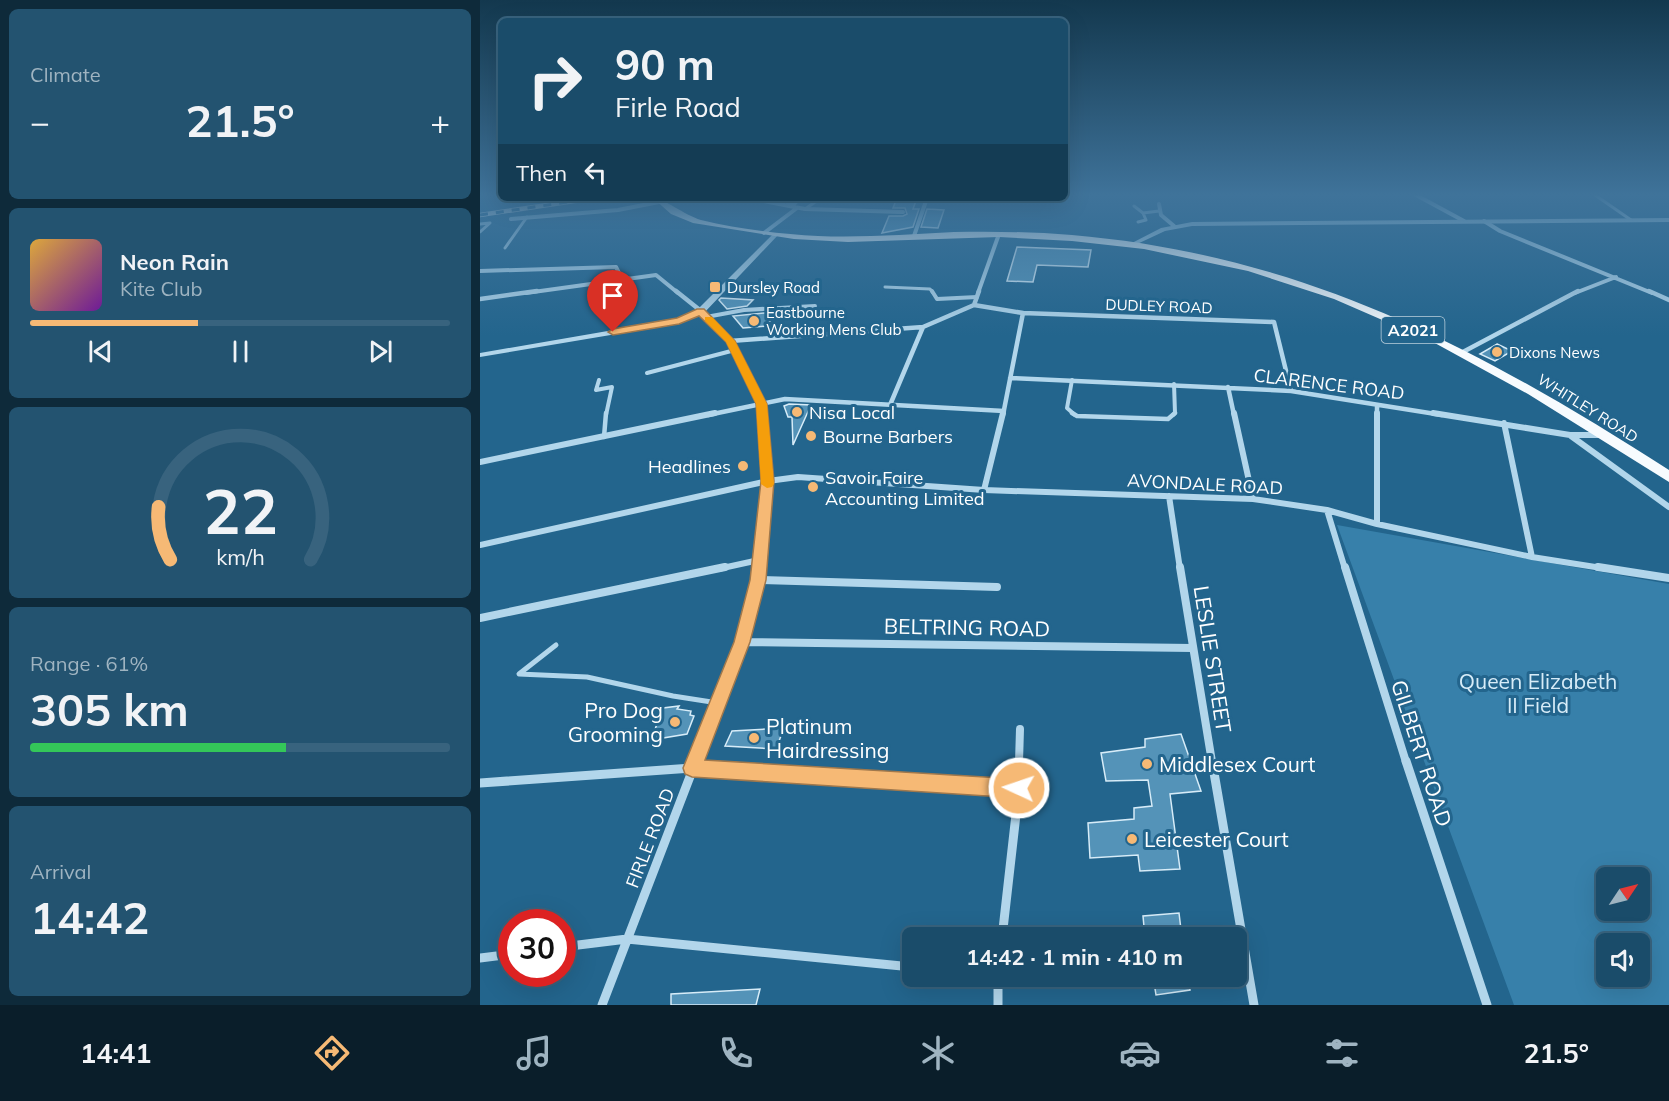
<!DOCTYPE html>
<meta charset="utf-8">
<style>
:root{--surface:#1a4c6a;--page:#235370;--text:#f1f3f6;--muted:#9fb4c1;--line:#38637e;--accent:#f6b975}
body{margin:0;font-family:Mulish,sans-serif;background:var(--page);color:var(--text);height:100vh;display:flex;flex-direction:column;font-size:22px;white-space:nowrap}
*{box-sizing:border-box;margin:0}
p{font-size:20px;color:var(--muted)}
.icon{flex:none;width:33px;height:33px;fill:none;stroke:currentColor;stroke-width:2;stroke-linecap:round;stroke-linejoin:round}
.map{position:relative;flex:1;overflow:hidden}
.panel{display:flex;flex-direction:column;gap:9px;padding:9px;background:#0e2a3a;width:480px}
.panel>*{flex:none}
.guide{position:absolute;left:18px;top:18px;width:570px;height:183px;border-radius:9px;box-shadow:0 6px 24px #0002,0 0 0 2px var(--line);background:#1a4c6a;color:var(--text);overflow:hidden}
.needle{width:39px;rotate:55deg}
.tools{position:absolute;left:1116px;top:867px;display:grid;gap:12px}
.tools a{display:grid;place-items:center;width:54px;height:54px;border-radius:9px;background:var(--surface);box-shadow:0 6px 24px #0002,0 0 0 2px var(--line);font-size:30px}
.speed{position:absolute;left:18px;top:909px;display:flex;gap:12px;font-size:30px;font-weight:700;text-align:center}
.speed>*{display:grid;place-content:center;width:78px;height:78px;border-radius:50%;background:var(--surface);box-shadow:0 6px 24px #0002,0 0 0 2px var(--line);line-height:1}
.speed .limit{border:9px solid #d22;background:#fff;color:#111}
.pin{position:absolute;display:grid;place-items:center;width:51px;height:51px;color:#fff;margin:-62px -26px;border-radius:50% 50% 50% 0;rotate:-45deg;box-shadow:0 0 6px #0007}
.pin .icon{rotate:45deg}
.me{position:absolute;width:66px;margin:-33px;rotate:273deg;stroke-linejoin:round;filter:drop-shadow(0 0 4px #0008)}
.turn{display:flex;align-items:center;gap:21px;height:126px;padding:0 18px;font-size:27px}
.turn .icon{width:78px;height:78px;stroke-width:2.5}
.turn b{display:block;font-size:42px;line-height:51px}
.then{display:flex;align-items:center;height:57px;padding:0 18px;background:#0003;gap:12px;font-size:22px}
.big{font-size:45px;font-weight:700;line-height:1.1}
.panel .card{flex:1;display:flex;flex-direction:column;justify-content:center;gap:9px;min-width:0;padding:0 21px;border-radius:9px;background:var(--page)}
.panel .dial{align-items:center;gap:0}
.dial svg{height:156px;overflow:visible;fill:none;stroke:var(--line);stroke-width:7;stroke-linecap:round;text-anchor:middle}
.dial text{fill:var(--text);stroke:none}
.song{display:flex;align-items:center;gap:18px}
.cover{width:72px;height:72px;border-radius:9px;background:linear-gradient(135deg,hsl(40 70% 55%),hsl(280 70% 35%))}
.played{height:6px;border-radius:3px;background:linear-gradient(90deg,var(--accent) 40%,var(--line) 40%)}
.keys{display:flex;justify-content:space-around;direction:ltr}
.heat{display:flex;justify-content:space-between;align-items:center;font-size:33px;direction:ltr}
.charge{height:9px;border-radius:4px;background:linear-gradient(90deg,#34c759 61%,var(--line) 0)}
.trip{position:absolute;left:422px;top:927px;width:345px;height:60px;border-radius:9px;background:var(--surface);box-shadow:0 6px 24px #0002,0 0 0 2px var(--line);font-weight:700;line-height:60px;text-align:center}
.tabs{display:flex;height:96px;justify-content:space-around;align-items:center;background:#0a1e2a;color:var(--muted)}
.tabs .icon{width:42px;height:42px}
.tabs .current{color:var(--accent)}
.tabs b{font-size:27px;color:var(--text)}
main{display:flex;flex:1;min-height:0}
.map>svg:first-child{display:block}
.green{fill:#3780aa;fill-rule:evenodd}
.building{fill:#5493b8;stroke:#d7ecf8;stroke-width:1.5}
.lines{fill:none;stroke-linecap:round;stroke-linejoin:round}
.service-far3{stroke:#b2d6eb;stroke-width:3}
.service-far2{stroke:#b2d6eb;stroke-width:4}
.service-far1{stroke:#b2d6eb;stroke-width:4.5}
.service{stroke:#b2d6eb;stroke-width:5}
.minor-far4{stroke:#b2d6eb;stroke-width:4}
.minor-far3{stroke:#b2d6eb;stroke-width:4.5}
.minor-far2{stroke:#b2d6eb;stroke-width:6}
.minor-far1{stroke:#b2d6eb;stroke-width:8}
.minor{stroke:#b2d6eb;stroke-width:9}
.tertiary{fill:#b2d6eb;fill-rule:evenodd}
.primary{fill:#f7fbfe;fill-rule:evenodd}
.rail-casing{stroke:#fff;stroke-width:4.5}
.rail{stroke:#23658d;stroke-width:3;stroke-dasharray:8;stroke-linecap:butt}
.route{fill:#f6b975;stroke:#a0784c;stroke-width:1.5}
.slow{fill:#f59e0b}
.poi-dot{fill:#f6b975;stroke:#23658d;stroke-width:2}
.labels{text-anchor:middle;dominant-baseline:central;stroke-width:6;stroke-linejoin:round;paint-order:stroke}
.far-poi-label{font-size:15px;fill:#fff;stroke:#23658d;text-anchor:start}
.far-street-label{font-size:15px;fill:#fff;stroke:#23658d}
.shield{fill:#23658d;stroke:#bdd1dd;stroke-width:1.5}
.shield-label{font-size:16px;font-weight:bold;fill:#fff}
.street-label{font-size:18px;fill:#fff;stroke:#23658d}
.poi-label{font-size:18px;fill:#fff;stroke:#23658d;text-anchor:start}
.near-street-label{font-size:21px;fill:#fff;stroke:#23658d}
.near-park-label{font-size:21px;fill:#d7ecf8;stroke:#23658d}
.near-poi-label{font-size:21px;fill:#fff;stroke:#23658d;text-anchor:start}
</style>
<main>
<section class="panel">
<div class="card"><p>Climate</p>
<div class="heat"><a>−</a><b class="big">21.5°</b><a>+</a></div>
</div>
<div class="card">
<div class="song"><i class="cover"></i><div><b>Neon Rain</b><p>Kite Club</p></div></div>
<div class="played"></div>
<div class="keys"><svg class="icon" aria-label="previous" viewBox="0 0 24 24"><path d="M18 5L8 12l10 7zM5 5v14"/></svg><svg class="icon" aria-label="pause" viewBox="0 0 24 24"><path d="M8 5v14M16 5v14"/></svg><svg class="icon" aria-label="next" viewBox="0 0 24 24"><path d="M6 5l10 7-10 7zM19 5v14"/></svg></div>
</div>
<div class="card dial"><svg viewBox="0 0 100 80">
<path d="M14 69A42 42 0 1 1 86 69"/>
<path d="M14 69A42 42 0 0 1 8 42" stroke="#f6b975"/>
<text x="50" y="56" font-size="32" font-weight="700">22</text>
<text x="50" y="72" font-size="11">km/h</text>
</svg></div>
<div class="card"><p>Range · 61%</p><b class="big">305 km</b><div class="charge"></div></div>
<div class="card"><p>Arrival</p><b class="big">14:42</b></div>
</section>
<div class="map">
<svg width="1189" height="1005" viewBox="0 0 1189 1005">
<rect width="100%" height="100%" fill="#23658d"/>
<path class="green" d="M857,525l332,59v421h-155zM1126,878h34v32h-34zM1126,944h34v32h-34z"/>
<path class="building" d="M417,198h20l-4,11h6l-6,18 -31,6 7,-17h14l4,-2 -2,-6h-12z
M447,209l17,1 -6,18 -17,-1z
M537,247l74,3 -3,17 -51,-2 -4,17 -26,-1z
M241,298l32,2 -6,6 -20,3 -8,-9z
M295,312l-8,14 -24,2 -10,-12z
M1017,344l15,7 -17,10 -15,-7z
M309,404l22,1 -18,40 -1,-28h-4l-4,-11z
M199,706l-2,3 14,2 -1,4 4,1 -7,18 -36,6 12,-32z
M304,728l-8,21 -51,-3 7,-15z
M701,734l20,57 -31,3 10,75 -40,2 -2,-16 -48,3 -2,-35 46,-4v-11l18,-2 -4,-26 -42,1 -5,-28 44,-6v-8z
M699,913l3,25h-37l-2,-22z
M673,976h35l2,14 -34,5z
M280,989l-4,16h-85v-11z"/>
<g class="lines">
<path class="service-far3" d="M1115,195l36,25
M654,206l9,7
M325,209l16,-11
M658,222l8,-2 -3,-7 16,-2
M0,224l10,-1 -10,9
M25,248l22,-31
M405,287l45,2 3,4"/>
<path class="service-far2" d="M452,291l5,8 40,-2
M226,317l38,-7 71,-4
M167,373l88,-23
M119,380l-3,10 16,-3 -6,28
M592,380l-5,28 8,7
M693,415l2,-2 -1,-29"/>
<path class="service-far1" d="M592,413l5,3 91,3 7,-6
M124,437l2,-24"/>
<path class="service" d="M76,645l-37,29 68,3 86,19 45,7"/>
<path class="minor-far4" d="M936,195l48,26
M268,198l57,11 98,3
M308,203l6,1 6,-6
M679,204l2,11 13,11
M31,219l107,-9 41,-8
M1004,221l16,10 152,62
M284,233l33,-25
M434,236l13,-38
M0,271l136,-4 6,12
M46,293l130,-18 22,18
M498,293l21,-59
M1095,293l41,-16"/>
<path class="minor-far3" d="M196,291l25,20 29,30 32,63 1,11
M1169,291l20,9
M0,299l57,-8
M494,305l49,8 251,9 17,69
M494,305l5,-14
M250,341l193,-14 51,-22
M981,353l117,-62
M530,378l281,13 151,24
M748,387l6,28
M410,405l33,-78
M897,405v10
M228,415l77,-16 219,12
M523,415l20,-102"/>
<path class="minor-far2" d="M754,413l19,86
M897,413v111
M953,413l137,22h33
M1024,423l28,134
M1091,436l98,71
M0,462l235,-49
M504,490l19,-77
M689,496l11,73
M847,510l18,59
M0,545l288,-64 30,-4 186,13 269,9 74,11 50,14 155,33 76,12
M238,569l41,-9
M279,569l9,-88 -5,-68"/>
<path class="minor-far1" d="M700,567l32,195
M865,567l61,195
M1118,567l71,11
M278,580l239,7
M0,618l245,-51
M262,642l450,6
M216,762l46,-120 17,-75
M539,762l1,-33"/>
<path class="minor" d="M732,761l42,244
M926,761l81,244
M0,783l212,-15 327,20
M522,938l17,-150v-27
M82,947l65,-8 285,28
M0,958l32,-4
M518,976v29
M122,1005l94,-244"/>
<path class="tertiary" d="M1189,218v4l-477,4 -27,5 -30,14 -5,-1 31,-16 31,-6z
M294,233l5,1 -75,79 -22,10 -202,34v-4l197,-34 21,-10z"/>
<path class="primary" d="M173,198c11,0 31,17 48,22 37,9 79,14 117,16 45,2 91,-2 136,-4 39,-1 79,0 118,3 232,20 405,112 597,235v12l-141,-88 -95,-52 -99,-43 -86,-28 -104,-22 -72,-8 -73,-4 -151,5 -54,-3 -101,-16 -22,-9z"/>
<g class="rail-casing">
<path id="rail" d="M0,215l115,-17"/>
</g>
<use href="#rail" class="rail"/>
</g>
<linearGradient id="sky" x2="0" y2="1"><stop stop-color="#13384e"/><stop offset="0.58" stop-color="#3f739a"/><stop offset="1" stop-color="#3f739a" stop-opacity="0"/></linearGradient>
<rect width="1189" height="336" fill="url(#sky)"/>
<path class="route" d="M217,309h7l31,32 32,63 7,77 -8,99 -16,62 -45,118 314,19 6,3 3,6 -3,7 -6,3 -327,-21 -7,-3 -2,-6 51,-126 16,-62 11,-99 -5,-77 -30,-62 -27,-26 -20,8 -66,11 -5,-3 5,-3 64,-11z"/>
<path class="slow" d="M225,317h7l23,24 32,63 7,80 -2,3 -5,1 -6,-4 -5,-80 -30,-62 -21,-21z"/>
<g class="poi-dot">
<rect x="229" y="281" width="12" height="12" rx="3"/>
<circle cx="274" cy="321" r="6"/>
<circle cx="1017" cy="352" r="6"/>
<circle cx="317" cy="412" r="6"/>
<circle cx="331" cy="436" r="6"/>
<circle cx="263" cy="466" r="6"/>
<circle cx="333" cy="487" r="6"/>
<circle cx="195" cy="722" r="6"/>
<circle cx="274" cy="738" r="6"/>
<circle cx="667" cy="764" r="6"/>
<circle cx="652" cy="839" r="6"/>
</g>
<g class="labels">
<g class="far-poi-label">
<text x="247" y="287">Dursley Road</text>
<text x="286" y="312">Eastbourne<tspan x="286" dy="17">Working Mens Club</tspan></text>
<text x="1029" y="352">Dixons News</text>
</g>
<g class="far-street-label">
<text transform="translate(679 306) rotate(2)">DUDLEY ROAD</text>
<text transform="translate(1108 408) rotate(32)">WHITLEY ROAD</text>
</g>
<rect class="shield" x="901.5" y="317" width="63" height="26" rx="4.5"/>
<g class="shield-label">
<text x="933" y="330">A2021</text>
</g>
<g class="street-label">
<text transform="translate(849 384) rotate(7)">CLARENCE ROAD</text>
<text transform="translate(725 484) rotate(3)">AVONDALE ROAD</text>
<text transform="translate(170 838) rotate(-69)">FIRLE ROAD</text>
</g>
<g class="poi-label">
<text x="329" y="412">Nisa Local</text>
<text x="343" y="436">Bourne Barbers</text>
<text x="251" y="466" text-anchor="end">Headlines</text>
<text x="345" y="477">Savoir Faire<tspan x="345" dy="21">Accounting Limited</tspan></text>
</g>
<g class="near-street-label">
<text transform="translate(487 627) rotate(1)">BELTRING ROAD</text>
<text transform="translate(733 659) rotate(81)">LESLIE STREET</text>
<text transform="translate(942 753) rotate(72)">GILBERT ROAD</text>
</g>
<g class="near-park-label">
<text x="1058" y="681">Queen Elizabeth<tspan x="1058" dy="24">II Field</tspan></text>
</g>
<g class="near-poi-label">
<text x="183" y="710" text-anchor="end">Pro Dog<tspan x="183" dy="24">Grooming</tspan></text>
<text x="286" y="726">Platinum<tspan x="286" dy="24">Hairdressing</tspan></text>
<text x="679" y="764">Middlesex Court</text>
<text x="664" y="839">Leicester Court</text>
</g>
</g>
</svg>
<div class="tools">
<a><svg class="needle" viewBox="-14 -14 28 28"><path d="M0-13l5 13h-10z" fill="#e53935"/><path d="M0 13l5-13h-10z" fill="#9fb4c1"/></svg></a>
<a><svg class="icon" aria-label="sound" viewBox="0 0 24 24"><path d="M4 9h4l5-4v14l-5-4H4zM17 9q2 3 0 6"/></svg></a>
</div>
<div class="speed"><div class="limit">30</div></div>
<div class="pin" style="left:133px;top:332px;background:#d93025"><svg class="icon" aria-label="arrive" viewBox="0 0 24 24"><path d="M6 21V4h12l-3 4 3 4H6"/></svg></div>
<svg class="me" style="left:539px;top:788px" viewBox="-20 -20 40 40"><circle r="17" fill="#f6b975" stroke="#fff" stroke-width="3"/><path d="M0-11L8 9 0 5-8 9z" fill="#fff"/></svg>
<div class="trip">14:42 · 1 min · 410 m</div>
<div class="guide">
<div class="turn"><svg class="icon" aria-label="right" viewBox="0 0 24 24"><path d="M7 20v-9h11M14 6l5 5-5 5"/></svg><div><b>90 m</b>Firle Road</div></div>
<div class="then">Then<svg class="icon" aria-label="left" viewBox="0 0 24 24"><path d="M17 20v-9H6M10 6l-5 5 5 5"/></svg></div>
</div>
</div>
</main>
<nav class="tabs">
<b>14:41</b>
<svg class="icon current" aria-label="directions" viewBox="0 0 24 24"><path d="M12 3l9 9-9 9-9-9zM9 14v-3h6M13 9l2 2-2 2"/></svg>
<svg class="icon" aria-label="music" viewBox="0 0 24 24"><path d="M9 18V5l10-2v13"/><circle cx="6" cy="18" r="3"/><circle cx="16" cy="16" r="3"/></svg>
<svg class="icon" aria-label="phone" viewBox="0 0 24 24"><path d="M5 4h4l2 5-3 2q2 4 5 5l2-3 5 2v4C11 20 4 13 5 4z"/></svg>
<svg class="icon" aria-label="climate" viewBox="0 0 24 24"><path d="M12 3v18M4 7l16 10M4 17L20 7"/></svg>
<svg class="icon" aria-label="car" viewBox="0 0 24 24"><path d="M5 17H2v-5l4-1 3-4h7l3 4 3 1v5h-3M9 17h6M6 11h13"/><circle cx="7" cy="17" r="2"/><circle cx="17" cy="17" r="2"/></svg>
<svg class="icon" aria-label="filters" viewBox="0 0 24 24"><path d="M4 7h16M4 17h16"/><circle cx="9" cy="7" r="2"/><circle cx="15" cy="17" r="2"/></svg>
<b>21.5°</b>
</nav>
